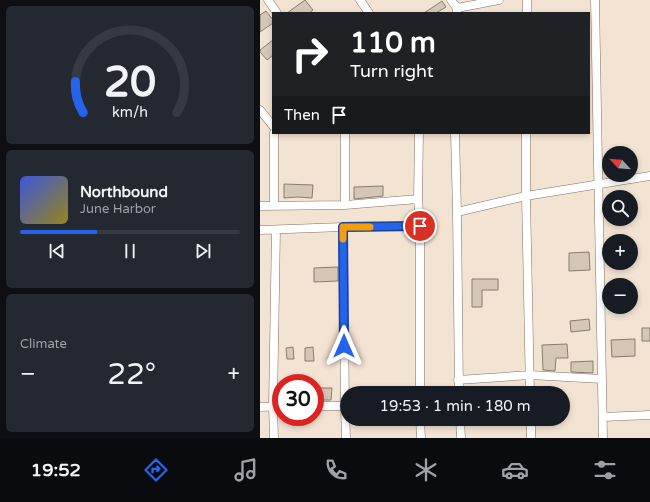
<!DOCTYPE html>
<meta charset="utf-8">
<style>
:root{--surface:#171b24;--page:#242831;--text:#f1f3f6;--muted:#9ea1a6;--line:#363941;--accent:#2563eb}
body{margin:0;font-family:"Varela Round",sans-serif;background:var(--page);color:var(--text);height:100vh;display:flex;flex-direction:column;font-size:15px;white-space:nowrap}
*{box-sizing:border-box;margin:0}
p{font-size:13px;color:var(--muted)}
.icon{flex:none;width:22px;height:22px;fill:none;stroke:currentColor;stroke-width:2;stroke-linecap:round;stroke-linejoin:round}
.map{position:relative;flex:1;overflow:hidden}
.panel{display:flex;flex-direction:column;gap:6px;padding:6px;background:#0d0f14;width:260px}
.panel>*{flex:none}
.hud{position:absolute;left:12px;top:12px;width:318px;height:122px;border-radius:0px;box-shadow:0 2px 6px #0003;background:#202124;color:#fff;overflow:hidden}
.needle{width:26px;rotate:296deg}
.tools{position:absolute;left:342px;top:146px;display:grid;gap:8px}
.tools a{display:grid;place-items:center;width:36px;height:36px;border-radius:50%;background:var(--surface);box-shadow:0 2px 6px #0003;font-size:20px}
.speed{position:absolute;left:12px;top:374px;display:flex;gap:8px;font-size:20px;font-weight:700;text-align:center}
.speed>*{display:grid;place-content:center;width:52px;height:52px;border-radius:50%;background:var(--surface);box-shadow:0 2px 6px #0003;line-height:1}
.speed .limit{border:6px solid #d22;background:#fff;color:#111}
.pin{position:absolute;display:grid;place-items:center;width:34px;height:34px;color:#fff;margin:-17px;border:2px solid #fff;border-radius:50%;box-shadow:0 1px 4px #0007}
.me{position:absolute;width:44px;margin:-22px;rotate:0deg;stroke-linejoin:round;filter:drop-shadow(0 0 3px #0008)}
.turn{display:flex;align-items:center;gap:14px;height:84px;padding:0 12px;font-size:18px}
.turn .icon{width:52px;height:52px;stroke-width:2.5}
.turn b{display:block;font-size:28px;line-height:34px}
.then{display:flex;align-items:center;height:38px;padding:0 12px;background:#0003;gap:8px;font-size:15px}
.big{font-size:30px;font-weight:600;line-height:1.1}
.panel .card{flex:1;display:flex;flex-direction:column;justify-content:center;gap:6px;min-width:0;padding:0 14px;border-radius:6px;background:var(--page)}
.panel .dial{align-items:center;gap:0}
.dial svg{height:104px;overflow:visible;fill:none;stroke:var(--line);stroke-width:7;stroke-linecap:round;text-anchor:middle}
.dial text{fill:var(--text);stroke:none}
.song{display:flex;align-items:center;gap:12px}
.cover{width:48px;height:48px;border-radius:6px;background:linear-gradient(135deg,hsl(230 70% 55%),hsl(50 70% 35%))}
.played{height:4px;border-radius:2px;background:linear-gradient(90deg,var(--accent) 35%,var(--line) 35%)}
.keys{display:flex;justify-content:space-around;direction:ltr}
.heat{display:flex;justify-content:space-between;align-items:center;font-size:22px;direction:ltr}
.trip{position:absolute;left:80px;top:386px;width:230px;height:40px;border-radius:20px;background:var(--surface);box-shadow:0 2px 6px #0003;font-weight:600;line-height:40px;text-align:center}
.tab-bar{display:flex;height:64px;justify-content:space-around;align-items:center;background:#090b0e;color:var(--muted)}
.tab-bar .icon{width:28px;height:28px}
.tab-bar .active{color:var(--accent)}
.tab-bar b{font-size:18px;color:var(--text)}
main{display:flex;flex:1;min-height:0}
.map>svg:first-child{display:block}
.building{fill:#d4c7b6;stroke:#887c6c}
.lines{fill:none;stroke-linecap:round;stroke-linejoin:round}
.minor-casing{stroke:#7e7162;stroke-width:9}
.minor{stroke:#fff;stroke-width:8}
.route-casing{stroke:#184099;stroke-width:10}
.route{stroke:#2563eb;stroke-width:7}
.slow{stroke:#f59e0b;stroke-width:7}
</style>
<main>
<section class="panel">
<div class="card dial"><svg viewBox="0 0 100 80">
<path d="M14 69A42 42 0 1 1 86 69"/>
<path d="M14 69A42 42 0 0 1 8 45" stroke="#2563eb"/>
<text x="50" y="56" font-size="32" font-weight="700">20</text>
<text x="50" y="72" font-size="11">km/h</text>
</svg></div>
<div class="card">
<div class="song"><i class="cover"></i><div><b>Northbound</b><p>June Harbor</p></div></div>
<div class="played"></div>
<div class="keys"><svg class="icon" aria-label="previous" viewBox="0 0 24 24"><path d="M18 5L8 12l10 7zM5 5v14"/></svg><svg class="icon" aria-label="pause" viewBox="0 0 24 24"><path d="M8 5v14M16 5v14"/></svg><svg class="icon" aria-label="next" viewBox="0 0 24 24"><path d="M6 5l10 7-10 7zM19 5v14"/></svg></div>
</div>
<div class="card"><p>Climate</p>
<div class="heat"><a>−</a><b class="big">22°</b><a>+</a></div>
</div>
</section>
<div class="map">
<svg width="390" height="438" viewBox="0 0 390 438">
<rect width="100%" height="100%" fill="#f3e3d3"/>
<path class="building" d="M45,0l8,10 -4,3h-22z
M182,1l4,6 -10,6h-12z
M6,11l7,9v3l-13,9v-17z
M13,40v15l-6,5 -7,-8v-2z
M24,184l29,1 -1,13 -14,-1 -14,1z
M123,186v10l-29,3v-12z
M329,252l1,18 -21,1v-18z
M78,267v14l-24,1v-14z
M212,279h26v11h-16v17h-10z
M329,319l1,11 -19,2 -1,-11z
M382,328h8v13h-8z
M375,339v17l-23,1 -1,-17z
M307,344l1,14h-12l-1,13 -12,-1 -1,-25z
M33,347l1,12h-7l-1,-11z
M53,347l1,14h-9v-13z
M333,361v12l-22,-1v-10z
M56,388h16l-1,12h-16z"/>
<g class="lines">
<g class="minor-casing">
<path id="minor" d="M8,0l9,13
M100,0l9,13
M191,0l6,8v4
M335,0l8,438
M197,8l42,-8
M267,13v-13
M0,110l13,16
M14,133v73
M85,133v72
M159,133l-1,66 2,27v167
M195,133l2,79 2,181
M266,133v63l4,197
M0,206l85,-1 73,-6
M197,212l69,-16 124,-20
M83,227l2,179 1,32
M0,230l83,-3 77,-1
M198,380l72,-5 72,4
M55,406h32
M0,407l21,-1
M343,417l47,-2
M160,419l1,19
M200,419l1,19
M271,419v19
M14,438l-1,-32 3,-176"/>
</g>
<use href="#minor" class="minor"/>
</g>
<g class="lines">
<g class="route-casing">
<path id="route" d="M84,346l-1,-119 77,-1"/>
</g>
<use href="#route" class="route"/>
<path class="slow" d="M83,239v-12h27"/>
</g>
</svg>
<div class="tools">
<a><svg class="needle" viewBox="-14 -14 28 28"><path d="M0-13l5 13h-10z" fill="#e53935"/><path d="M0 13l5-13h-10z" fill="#9ea1a6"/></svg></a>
<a><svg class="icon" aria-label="search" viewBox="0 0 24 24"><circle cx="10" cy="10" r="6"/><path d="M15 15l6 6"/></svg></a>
<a>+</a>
<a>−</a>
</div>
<div class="speed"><div class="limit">30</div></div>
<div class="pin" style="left:160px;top:226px;background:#d93025"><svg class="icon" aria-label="arrive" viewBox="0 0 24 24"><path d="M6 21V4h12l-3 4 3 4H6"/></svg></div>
<svg class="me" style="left:84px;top:346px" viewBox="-20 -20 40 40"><path d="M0-17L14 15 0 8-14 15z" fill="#2563eb" stroke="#fff" stroke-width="4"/></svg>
<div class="trip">19:53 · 1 min · 180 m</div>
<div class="hud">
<div class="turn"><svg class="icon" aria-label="right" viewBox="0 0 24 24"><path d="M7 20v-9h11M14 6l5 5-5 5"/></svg><div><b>110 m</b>Turn right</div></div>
<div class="then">Then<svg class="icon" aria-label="arrive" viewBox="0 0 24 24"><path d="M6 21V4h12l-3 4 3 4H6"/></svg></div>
</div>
</div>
</main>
<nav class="tab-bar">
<b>19:52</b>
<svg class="icon active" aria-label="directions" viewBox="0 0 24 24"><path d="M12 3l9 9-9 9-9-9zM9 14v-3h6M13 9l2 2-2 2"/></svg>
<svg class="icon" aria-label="music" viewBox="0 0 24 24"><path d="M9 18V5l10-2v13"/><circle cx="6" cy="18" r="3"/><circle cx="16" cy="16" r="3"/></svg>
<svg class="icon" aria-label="phone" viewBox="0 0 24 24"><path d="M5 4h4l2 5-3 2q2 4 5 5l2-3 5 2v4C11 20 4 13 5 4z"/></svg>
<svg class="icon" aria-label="climate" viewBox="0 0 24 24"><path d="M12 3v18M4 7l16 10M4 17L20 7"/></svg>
<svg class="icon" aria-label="car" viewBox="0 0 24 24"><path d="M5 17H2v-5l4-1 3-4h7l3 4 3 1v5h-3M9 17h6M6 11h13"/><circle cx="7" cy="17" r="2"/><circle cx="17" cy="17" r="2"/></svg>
<svg class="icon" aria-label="filters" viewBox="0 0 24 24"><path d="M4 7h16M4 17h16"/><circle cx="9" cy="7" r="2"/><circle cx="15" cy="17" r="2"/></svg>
</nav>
